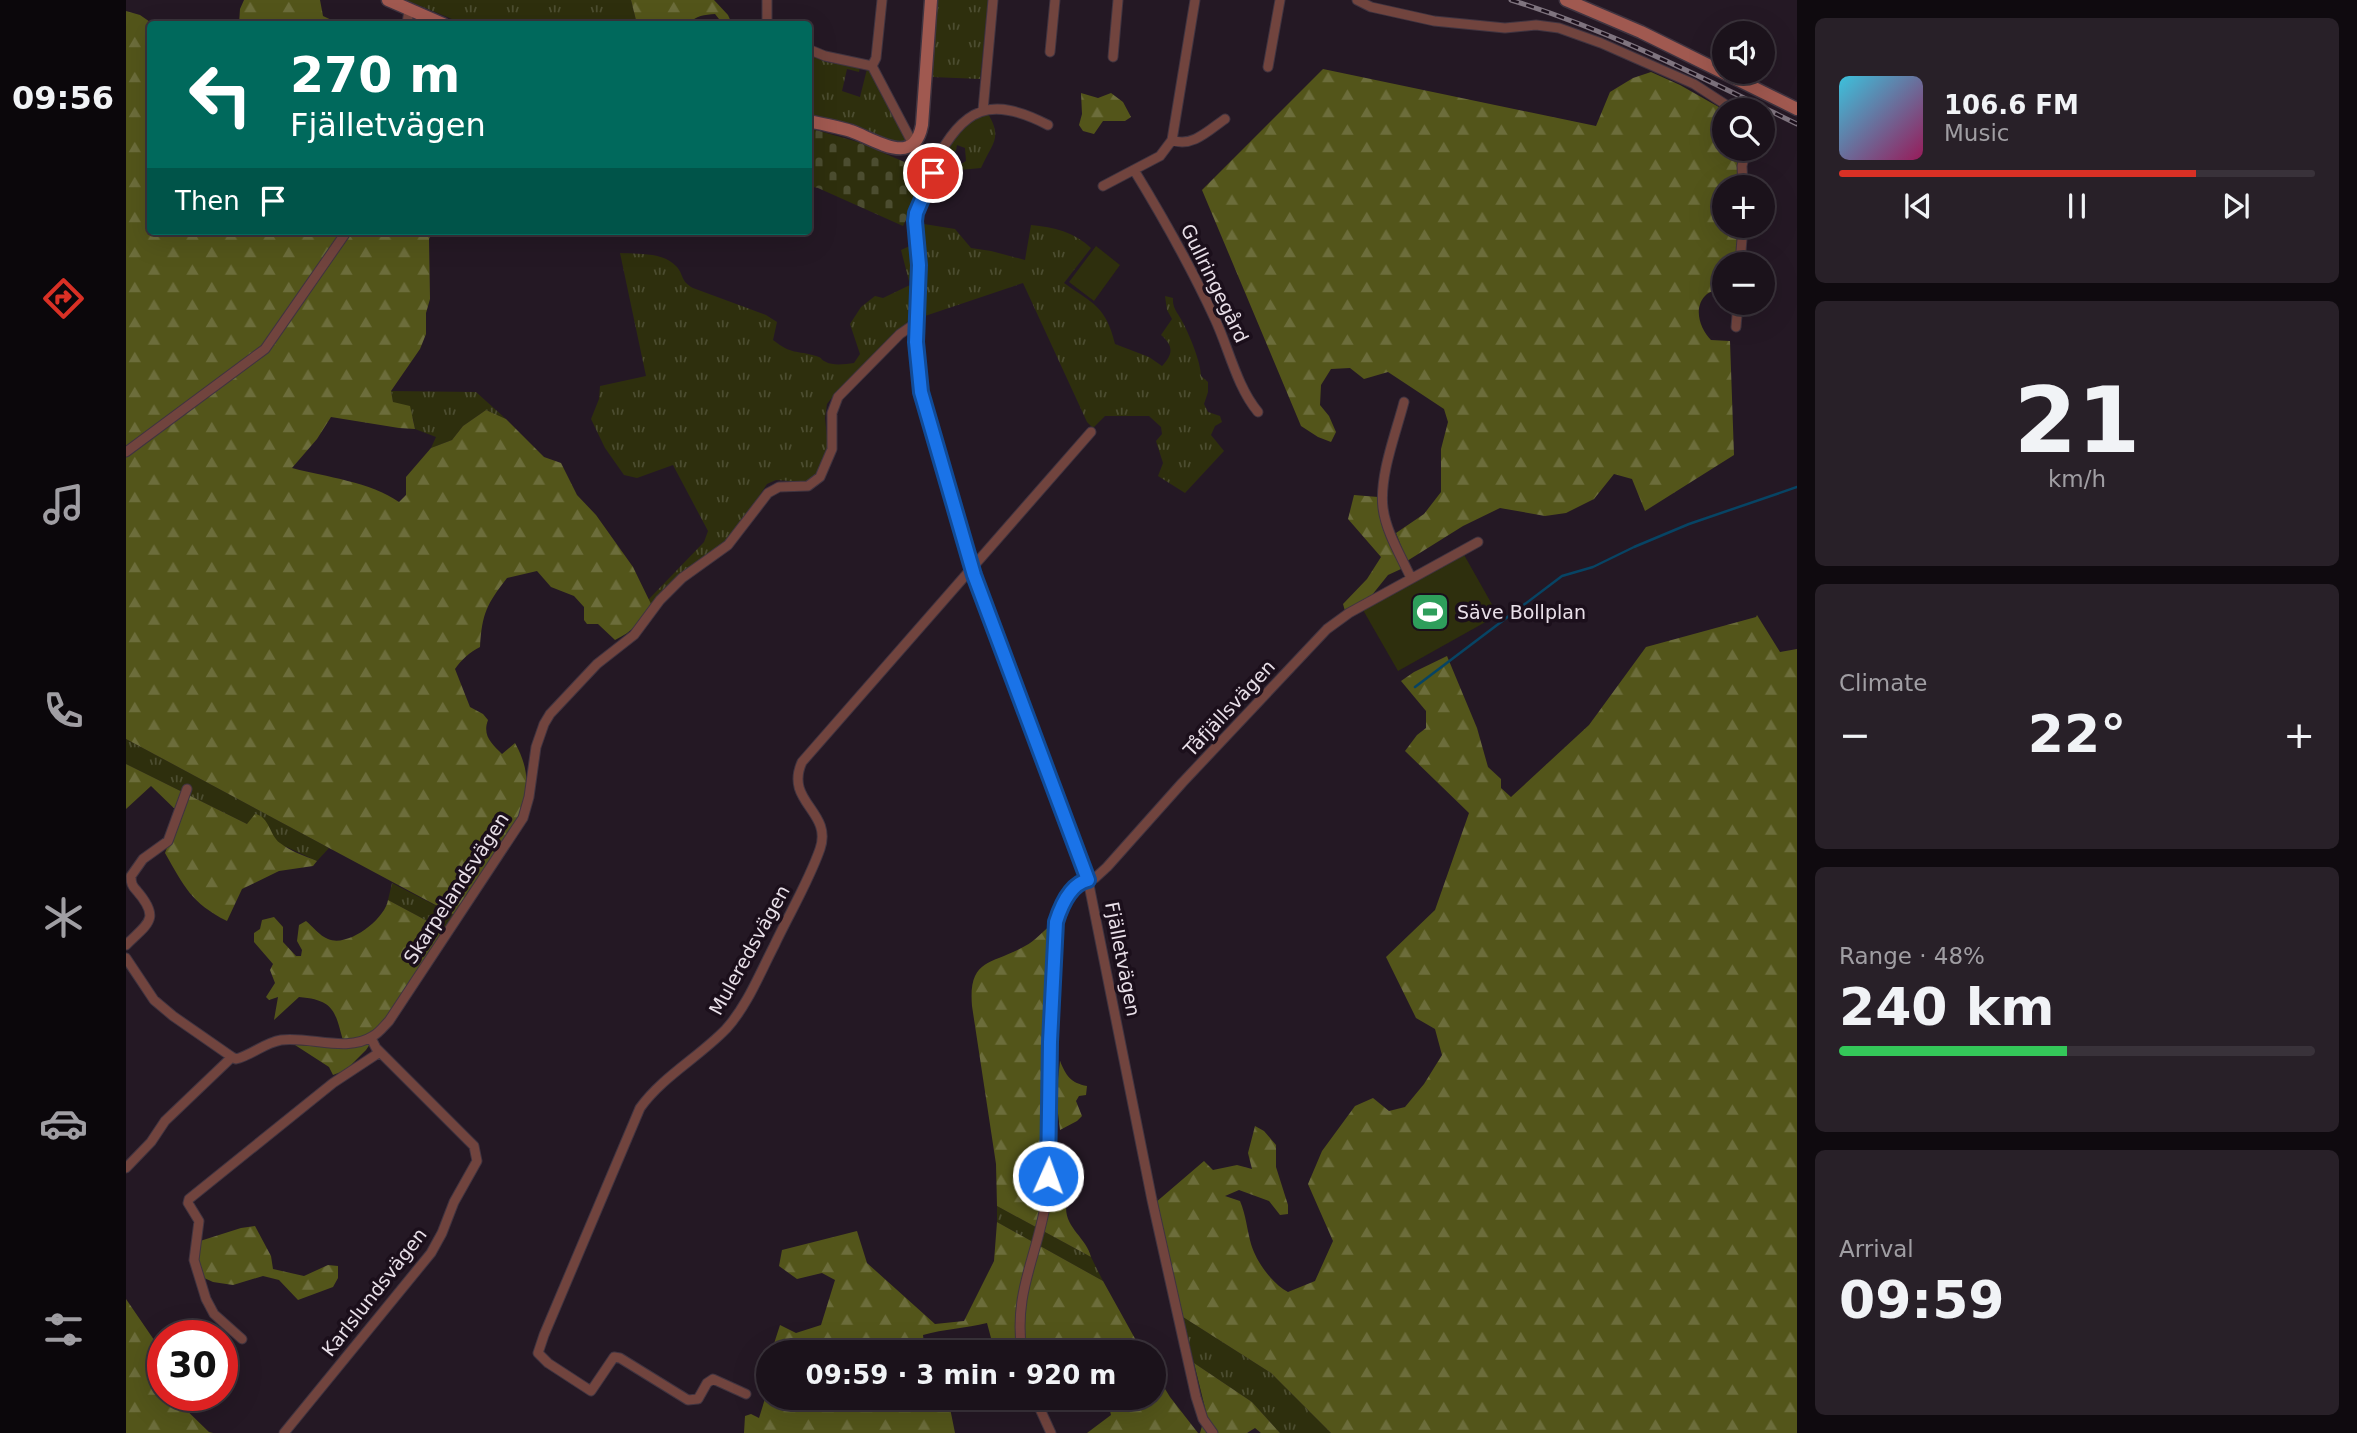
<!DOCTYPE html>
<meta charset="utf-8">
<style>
:root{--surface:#1b121b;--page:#282028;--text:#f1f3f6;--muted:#a09ea3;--line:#39323a;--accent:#d93025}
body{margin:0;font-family:"DejaVu Sans",sans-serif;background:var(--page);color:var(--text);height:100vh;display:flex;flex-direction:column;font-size:26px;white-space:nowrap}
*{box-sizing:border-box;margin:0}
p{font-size:23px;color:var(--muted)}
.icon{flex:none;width:38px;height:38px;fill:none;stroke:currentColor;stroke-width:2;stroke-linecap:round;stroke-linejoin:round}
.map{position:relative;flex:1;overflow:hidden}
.details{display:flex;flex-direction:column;gap:18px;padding:18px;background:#0f0a0f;width:560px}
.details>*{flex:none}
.banner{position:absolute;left:21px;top:21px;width:665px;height:214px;border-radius:7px;box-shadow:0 7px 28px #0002,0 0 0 2px var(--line);background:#00695c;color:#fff;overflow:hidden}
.controls{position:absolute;left:1586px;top:21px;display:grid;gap:14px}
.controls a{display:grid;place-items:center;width:63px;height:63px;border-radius:50%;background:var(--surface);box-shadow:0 7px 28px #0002,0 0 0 2px var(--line);font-size:35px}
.speed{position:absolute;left:21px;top:1320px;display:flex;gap:14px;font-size:35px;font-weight:700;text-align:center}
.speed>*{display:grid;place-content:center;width:91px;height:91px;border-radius:50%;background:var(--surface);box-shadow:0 7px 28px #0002,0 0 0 2px var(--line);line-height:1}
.speed .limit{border:10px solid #d22;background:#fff;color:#111}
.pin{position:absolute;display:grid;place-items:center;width:60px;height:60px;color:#fff;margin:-30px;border:4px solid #fff;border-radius:50%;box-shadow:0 2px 7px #0007}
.me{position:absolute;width:77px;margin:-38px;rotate:2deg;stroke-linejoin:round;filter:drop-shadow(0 0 5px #0008)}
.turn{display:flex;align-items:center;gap:24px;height:147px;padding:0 28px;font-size:32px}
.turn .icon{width:91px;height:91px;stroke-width:2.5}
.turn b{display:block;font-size:49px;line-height:60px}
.then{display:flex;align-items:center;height:66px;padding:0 28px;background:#0003;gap:14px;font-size:26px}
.big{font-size:52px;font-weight:700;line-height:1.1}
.details .card{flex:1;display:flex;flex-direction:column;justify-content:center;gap:10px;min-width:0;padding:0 24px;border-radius:10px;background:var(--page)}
.details .dial{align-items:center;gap:0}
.dial b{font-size:91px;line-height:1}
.song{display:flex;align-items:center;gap:21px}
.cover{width:84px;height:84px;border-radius:10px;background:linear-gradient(135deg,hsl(190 70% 55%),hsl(330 70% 35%))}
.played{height:7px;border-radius:4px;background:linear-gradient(90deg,var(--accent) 75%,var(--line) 75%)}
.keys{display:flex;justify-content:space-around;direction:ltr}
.heat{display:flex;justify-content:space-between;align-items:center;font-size:38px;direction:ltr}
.charge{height:10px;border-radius:5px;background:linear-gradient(90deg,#34c759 48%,var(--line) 0)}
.trip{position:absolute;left:630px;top:1340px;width:410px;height:70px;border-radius:35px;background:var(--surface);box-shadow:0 7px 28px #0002,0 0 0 2px var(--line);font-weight:700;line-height:70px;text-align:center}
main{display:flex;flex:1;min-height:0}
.tabs{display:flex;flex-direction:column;width:126px;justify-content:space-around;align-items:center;background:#0b070b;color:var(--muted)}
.tabs .icon{width:49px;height:49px}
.tabs .active{color:var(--accent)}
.tabs b{font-size:32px;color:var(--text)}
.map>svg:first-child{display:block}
.grass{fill:url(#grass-tufts)}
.forest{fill:url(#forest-firs)}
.cemetery{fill:url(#cemetery-stones)}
.pitch{fill:#2e2f0d}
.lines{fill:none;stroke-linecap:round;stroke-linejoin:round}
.stream{stroke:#074464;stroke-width:2.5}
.street-casing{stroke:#403440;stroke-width:11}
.secondary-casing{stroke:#403440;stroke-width:15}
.street{stroke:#71443e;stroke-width:9}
.secondary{stroke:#a05950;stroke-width:12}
.rail-casing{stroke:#7f747f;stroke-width:5}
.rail{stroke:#1b0f1b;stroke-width:2.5;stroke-dasharray:8;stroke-linecap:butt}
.route-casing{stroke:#114b97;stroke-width:18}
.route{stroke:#1a73e8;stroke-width:12}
.labels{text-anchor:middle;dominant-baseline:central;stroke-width:7;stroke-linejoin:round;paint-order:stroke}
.street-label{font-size:19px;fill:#e9e0e9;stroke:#1b0f1b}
.poi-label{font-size:19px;fill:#e9e0e9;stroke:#1b0f1b;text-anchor:start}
</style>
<main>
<nav class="tabs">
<b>09:56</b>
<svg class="icon active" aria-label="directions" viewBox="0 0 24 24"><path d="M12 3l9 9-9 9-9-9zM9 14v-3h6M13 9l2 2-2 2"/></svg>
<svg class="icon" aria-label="music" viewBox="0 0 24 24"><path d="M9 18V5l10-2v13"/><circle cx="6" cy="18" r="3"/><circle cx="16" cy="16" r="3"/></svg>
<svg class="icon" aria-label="phone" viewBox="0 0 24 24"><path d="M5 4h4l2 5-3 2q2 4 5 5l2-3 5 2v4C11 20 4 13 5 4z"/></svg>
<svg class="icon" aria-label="climate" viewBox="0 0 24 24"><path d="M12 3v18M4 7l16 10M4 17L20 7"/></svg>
<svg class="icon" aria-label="car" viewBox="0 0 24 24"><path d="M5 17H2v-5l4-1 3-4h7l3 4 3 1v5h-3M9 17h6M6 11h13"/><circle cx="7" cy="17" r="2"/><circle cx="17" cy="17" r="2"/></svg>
<svg class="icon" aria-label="filters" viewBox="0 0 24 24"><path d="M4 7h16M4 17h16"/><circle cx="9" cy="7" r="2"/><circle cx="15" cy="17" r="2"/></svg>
</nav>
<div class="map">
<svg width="1671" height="1433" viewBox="0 0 1671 1433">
<defs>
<pattern id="grass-tufts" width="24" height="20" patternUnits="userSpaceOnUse" patternTransform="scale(1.75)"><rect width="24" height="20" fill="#2e2f0d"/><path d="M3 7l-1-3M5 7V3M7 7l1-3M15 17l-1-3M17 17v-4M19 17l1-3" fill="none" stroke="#4c4d30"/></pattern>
<pattern id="forest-firs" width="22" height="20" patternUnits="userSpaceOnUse" patternTransform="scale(1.75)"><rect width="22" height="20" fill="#53551a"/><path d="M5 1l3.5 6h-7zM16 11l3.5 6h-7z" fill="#6c6d3b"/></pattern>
<pattern id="cemetery-stones" width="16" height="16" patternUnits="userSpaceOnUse" patternTransform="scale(1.75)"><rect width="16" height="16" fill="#2e2f0d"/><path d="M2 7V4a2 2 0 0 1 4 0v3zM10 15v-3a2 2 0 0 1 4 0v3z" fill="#4c4d30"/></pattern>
</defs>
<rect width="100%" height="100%" fill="#241824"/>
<path class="grass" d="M280,0h225l6,24h-173z
M811,0h51l-8,79 -48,-2z
M683,54l17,8 34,5 -1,5 -12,-3 -5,22 18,6 7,-28h4l36,70 -2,2 -10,1 -42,-18 -44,-10z
M861,112c16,26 6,30 -6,56l-32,3 17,-10 -1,-13 -8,-3 -1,6 -11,4 3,12 -3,2 -5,-6 20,-34z
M798,224l31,5 16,19 20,3 34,9 6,-35c23,2 43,7 60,23l-27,35c30,21 42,24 51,61l34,13 13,9c11,-12 12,-20 -1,-31l11,-16 -5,-9 -2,-14 8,2c-1,11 6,16 10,25 7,13 18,40 18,53l7,6v10l-4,12 4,8 12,4 2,6 -7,4 -4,9 13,16 -39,42 -27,-17 5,-13 -7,-22 6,-7 -1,-7 -12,-11h-44l-12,12 -6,-6 -64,-139 -101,34 3,-45z
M786,245l3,19v40l-2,12 -43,45 -33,30 -10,13 -2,14 3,28 -2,11 -11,20 -11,5 -28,-2 -9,4 -31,46 -11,11 -46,35 -28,28 -3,-4 56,-58 4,-11 -35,-66 -36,13 -13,-3 -19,-27 -14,-29 8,-20 1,-13 46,-10 -26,-123c17,1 43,-1 56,13 8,8 4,15 17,22l73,27 11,7 -4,18c19,15 23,10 43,16 9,3 2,2 10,6 7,4 20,2 28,1l6,-9 -10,-30 11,-17 14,-11 8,2 27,-13 -9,-35z
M265,391l85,1 30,27 -20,-9 -23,16 -11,14 -21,8 5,-11 -21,-8 -2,-11 -20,-16z
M0,739l203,109 -12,13 -39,-18 -31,-19 -121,-60z
M266,883l64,33 -10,15 -58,-31z
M871,1206l94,51 12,24 -106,-59z
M1057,1317l88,56 60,60h-51l-28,-31 -58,-39z"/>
<path class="forest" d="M118,0h76l3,16 17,8h-101l1,-15z
M505,0h83l14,15 4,9h-9l-8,-10c-10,1 -20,1 -25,10h-53z
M0,11l14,4 13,9h-3v207h283l-4,8 1,60 -4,14v21l-6,15 -29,42 2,11 17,4 5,23 -16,-1 -68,-11 -14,22 -25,29c34,9 79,14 107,34l7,-7v-18l25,-29 21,-8 11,-14 23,-16 20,9 38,38 17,6 16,32 19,20 37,52 18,37c-9,17 -19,28 -36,36l-17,-16h-11l-3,-4v-13l-10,-11 -23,-9 -14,-16 -30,7c-20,26 -25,35 -27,69 -10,5 -19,13 -25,22l15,38 13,7 5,6c-6,16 4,24 14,34l13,-11c25,44 5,76 -20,114 -13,20 -26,40 -39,59l-330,-177z
M1197,69l273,57 14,-34 23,-14 18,-6 29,13 44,25v39h18l-2,38h-16v39h15l-2,38h-13v23c-5,2 -13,4 -17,7 -15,13 -7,35 4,46l19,1 4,114 -89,56 -13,-32 -18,-5 -20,25 -28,14 -21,3 -45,-8 -37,18 -56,35 -11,-28 28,-19 17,-22v-43l7,-27 -4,-13 -56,-37 -24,7 -14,-11 -19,1 -10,16 -1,20 9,11 7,16 -5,10 -13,-5 -17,-11 -99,-236z
M955,93l17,5 13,-5 12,9 8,15 -6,4h-22l-9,13 -11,-3 -4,-6 3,-11z
M1228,495l24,2c-1,27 13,48 23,72l-13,6 -16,20 -27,16 -2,-7 24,-25 14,-22 -33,-38z
M1631,615l23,37 17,-3v784h-466l-60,-60 -88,-56 -28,-114 49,-42 9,9 24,-5 15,4 -4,-16 7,-27 9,5 12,14v22l12,38v9l-8,1 -11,-14 -30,-11 -14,6 15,5c6,14 7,29 11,43 5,17 21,40 37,48l27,-11 18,-40 -25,-57 14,-33 33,-45 18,-8 16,13 16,-4 19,-23 18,-29 -7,-26 -19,-11 -30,-61 49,-47 34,-97 -64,-62 12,-16 9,-7v-17l-25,-30 13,-9 33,-16 30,72 11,39 13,12v9l10,9 78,-72 57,-78 110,-30z
M0,764l121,60 8,-10c15,3 14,21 25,29 10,8 25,13 37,18l-4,5 -34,5 -37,18 -15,32c-36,-18 -43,-35 -62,-68l15,-39 -29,-28 -25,23z
M262,900l58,31 -80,119 -20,20 -13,5 -4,-8 -34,-22 50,2c-10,-32 -7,-47 -46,-50l-25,23 4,-23 -9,3 -3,-3 9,-14 -5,-13 3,-6 -19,-22v-9l6,-4 2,-9 12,-3 9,10v15l13,14h5l1,-6 -5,-9 2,-16 7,-4c6,5 14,15 22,18 20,9 57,-20 60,-39z
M926,924l-9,279 12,-1 5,-8 7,7c-6,25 19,35 24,56l-94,-51 -1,-42 -24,-158c-4,-49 21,-41 53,-60 10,-5 18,-15 27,-22z
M934,1061c6,15 11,22 27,25l-1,9 -7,1 -3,5 6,15 -5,5 -17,9 -4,-33z
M871,1222l106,59 40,72h-148l-8,-30c-21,5 -43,6 -64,12l2,18h-154l9,-28 16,8 25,-8 14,-45 -13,-7 -25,6 -18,-13 3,-16 75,-19 10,32 68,61 29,-3 30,-60z
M129,1226l16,30 2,13 31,7 24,-11 10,1v12l-5,9 -35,13 -19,-20 -16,-4 -30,9 -20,-3 -11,-5 -4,-11 2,-25 41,-13z
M0,1299l37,54 -5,14 5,9v19h11l4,7 31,30 4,1h-87z
M1068,1363l58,39 28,31h-19l-6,-5 -8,5h-47l6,-21z
M1027,1369l17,28 28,36h-111l24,-18 -4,-17h46z
M642,1389v9h180l7,35h-211l1,-17 6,-2 8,4z"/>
<path class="cemetery" d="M683,128l49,14 65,28 5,6 -25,50 -85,-38 -9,-2z"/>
<path class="pitch" d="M970,246l24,19 -26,36 -25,-19z
M1337,553l35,62 -100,56 -35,-61z"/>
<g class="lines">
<path class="stream" d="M1289,687l147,-111 31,-9 41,-20 55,-23 108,-37"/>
<g class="street-casing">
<path id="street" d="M756,0l-6,58 -4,8 41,78 21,20 -4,17 -14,32 -1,8 4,44 -3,77 5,50 53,183 114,305 64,320 44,197 7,22 10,14
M1231,0l14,7 63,14 71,7 31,-3 23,3 42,15 93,41 40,26
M281,24l2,-14
M641,24v-24
M682,49l17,7 47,10
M924,52l5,-52
M987,57l5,-57
M1142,67l12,-67
M857,110l10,-110
M1046,140c20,8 37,-10 53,-21
M808,164c30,-57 56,-69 114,-39
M1008,170c30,49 57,97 81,149 14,30 22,68 43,93
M977,186l57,-30 12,-16 23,-140
M1617,187l-1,-21 4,-17
M1614,264l3,-38
M1610,327l2,-24
M1278,402c-8,31 -25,74 -21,106 3,24 18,48 28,70
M0,452l139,-103 82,-118
M0,945c22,-22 35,-26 11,-54 -5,-5 -6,-8 -6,-15l12,-17 25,-18 19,-52
M0,958l28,42 19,16 59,41
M0,1168l25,-26 14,-21 67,-64 4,2c16,-4 28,-16 45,-19 29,-4 66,13 92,-4 6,-3 11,-10 16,-15l134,-203 6,-21 7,-50 8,-23 6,-10 47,-50 37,-29 26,-35 22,-22 46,-33 40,-52 11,-6 29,-1 12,-9 12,-28v-36l6,-16 62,-63 16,-11
M116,1339l-28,-25 -8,-15 -12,-39 5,-39 -11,-18 1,-4 144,-116 47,-31
M896,1353c-9,-61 15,-95 24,-152l8,-250 2,-29 5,-15 19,-25 15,-4 12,-11 75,-84 145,-154 22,-16 129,-71
M620,1394l-33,-15 -6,4 -9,16 -10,1 -68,-42 -6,-1 -23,34 -43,-28 -10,-10 6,-18 96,-227c22,-31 59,-51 86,-79 21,-23 34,-56 48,-83 15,-32 34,-63 46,-97 13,-38 -36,-47 -18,-87l289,-330
M909,1398l16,35
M158,1433l147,-180 11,-20 12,-31 23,-41 -3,-15 -98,-98 -5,-10"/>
</g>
<g class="secondary-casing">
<path id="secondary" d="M262,0l55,24
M1440,0l75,32 156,77
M682,121c15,3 30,6 43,10 25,9 63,37 71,-6l9,-125"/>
</g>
<use href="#street" class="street"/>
<use href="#secondary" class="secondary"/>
<g class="rail-casing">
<path id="rail" d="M1385,0c100,31 192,78 286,124"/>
</g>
<use href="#rail" class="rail"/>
</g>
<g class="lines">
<g class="route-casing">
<path id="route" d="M807,173l-17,40 -1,8 4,44 -3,77 5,50 53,183 114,305c-18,4 -27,26 -32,42l-6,120 -2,134"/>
</g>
<use href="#route" class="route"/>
</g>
<defs>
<g id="stadium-square" transform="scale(2.0125)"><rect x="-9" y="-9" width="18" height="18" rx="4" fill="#2e9e5b" stroke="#1b0f1b"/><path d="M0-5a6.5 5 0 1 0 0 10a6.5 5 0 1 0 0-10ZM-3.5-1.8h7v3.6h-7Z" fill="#fff"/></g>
</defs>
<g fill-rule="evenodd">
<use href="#stadium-square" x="1304" y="612"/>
</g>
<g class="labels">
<g class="street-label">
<text transform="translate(1089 283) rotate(64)">Gullringegård</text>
<text transform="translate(1103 708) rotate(-47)">Tåfjällsvägen</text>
<text transform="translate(330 888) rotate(-57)">Skarpelandsvägen</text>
<text transform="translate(623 950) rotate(-61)">Muleredsvägen</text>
<text transform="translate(997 959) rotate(79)">Fjälletvägen</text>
<text transform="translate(248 1292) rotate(-52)">Karlslundsvägen</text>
</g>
<g class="poi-label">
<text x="1331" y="612">Säve Bollplan</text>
</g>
</g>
</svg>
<div class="controls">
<a><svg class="icon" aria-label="sound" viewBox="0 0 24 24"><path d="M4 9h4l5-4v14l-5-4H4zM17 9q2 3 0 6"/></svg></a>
<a><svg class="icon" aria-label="search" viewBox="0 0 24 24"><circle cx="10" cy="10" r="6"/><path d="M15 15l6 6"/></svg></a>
<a>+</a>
<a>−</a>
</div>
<div class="speed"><div class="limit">30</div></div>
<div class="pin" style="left:807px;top:173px;background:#d93025"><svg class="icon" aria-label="arrive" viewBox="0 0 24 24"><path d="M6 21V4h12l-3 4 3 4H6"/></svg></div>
<svg class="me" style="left:922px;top:1176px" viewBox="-20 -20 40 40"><circle r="17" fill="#1a73e8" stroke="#fff" stroke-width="3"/><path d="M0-11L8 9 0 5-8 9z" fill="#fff"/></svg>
<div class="trip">09:59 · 3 min · 920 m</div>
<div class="banner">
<div class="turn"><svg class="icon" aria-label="left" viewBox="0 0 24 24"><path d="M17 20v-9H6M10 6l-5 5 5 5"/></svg><div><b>270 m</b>Fjälletvägen</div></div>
<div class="then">Then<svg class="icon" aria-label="arrive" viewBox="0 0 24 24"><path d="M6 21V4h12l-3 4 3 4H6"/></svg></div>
</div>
</div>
<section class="details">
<div class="card">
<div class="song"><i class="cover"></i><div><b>106.6 FM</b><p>Music</p></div></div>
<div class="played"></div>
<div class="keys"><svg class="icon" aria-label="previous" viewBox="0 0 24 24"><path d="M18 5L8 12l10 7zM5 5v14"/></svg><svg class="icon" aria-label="pause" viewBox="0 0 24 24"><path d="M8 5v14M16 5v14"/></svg><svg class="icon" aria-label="next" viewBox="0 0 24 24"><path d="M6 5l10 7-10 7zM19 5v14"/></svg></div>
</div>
<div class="card dial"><b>21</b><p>km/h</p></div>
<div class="card"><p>Climate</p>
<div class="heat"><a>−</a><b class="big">22°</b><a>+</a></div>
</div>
<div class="card"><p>Range · 48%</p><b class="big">240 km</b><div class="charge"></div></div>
<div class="card"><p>Arrival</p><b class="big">09:59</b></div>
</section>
</main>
